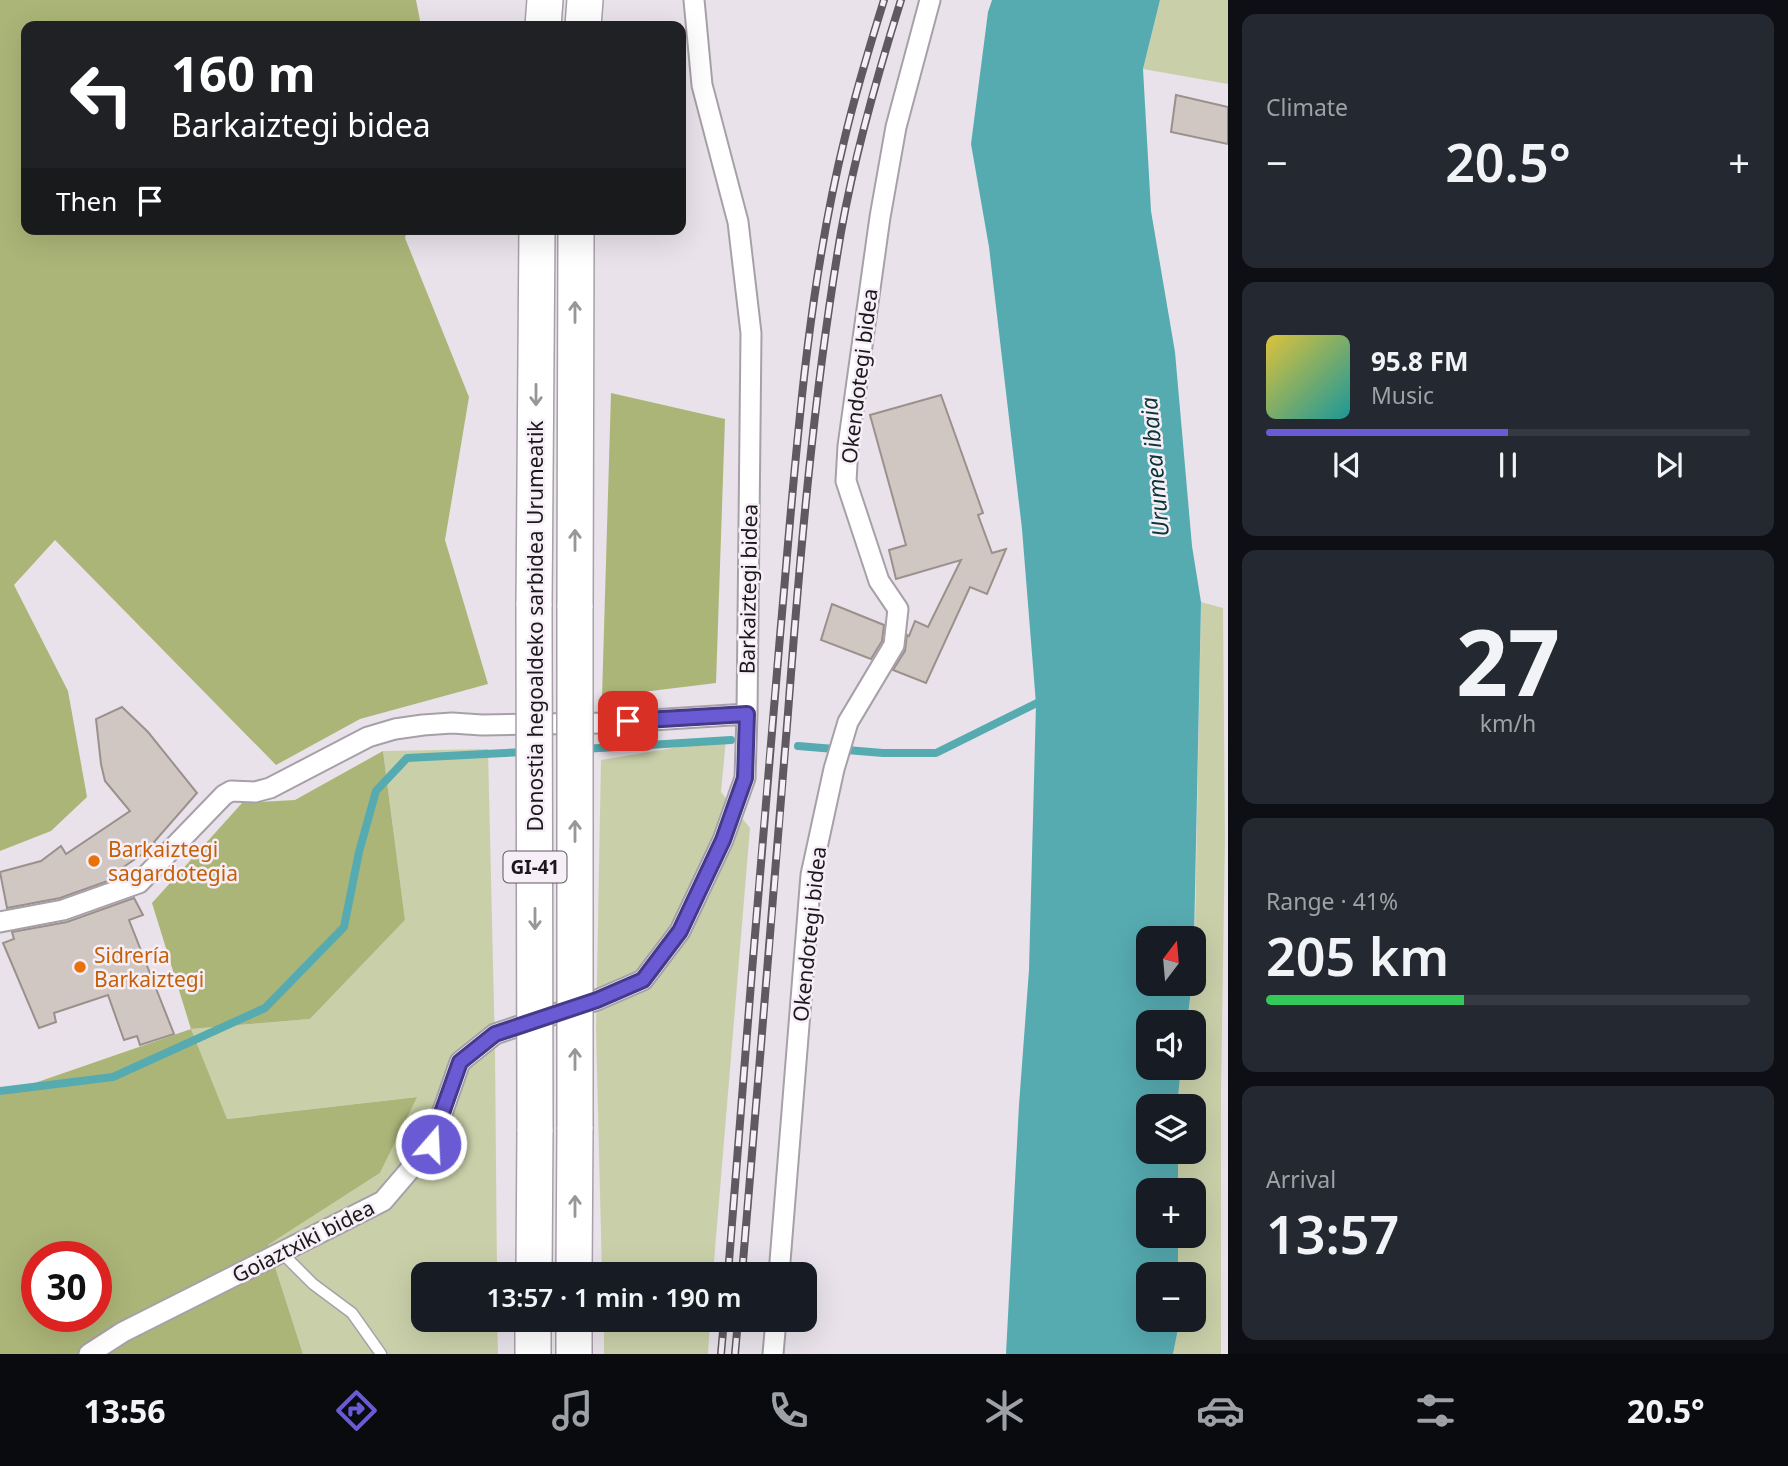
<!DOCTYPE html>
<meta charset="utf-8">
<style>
:root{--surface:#171b24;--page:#242831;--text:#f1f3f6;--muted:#9ea1a6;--line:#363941;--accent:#6a5ad4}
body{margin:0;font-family:"Noto Sans",sans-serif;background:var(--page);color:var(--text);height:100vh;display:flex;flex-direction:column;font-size:26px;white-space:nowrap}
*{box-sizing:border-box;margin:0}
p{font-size:23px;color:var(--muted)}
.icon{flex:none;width:38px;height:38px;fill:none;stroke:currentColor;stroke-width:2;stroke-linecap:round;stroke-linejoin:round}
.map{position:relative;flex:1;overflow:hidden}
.panel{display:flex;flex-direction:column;gap:14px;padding:14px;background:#0d0f14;width:560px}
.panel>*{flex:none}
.hud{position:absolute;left:21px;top:21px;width:665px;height:214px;border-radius:14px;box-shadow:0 7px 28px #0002;background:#202124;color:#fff;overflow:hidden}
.needle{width:46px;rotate:16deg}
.buttons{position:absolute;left:1136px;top:926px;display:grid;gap:14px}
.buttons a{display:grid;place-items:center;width:70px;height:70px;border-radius:14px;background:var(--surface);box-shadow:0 7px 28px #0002;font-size:35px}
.speed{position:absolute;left:21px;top:1241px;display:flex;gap:14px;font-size:35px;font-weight:700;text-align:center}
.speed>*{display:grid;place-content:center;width:91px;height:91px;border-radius:50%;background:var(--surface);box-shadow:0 7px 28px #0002;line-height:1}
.speed .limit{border:10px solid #d22;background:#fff;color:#111}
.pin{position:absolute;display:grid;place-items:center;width:60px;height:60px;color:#fff;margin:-30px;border-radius:14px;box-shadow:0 4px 10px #0006}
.me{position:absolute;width:77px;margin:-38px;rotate:19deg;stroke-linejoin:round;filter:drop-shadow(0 0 5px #0008)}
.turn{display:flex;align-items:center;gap:24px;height:147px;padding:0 35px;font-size:32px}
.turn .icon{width:91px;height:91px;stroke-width:2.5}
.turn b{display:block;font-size:49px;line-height:60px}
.then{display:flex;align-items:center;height:66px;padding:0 35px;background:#0003;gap:14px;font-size:26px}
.big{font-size:52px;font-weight:600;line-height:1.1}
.panel .card{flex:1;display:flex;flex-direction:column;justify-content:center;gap:10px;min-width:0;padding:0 24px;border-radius:14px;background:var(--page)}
.panel .dial{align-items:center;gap:0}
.dial b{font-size:91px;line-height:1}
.song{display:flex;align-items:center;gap:21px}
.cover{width:84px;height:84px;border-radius:10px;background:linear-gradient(135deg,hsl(50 70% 55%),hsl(180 70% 35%))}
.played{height:7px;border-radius:4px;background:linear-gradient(90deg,var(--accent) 50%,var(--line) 50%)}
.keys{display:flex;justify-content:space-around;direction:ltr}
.heat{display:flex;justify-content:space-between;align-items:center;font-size:38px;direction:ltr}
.charge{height:10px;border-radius:5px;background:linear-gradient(90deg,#34c759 41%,var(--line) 0)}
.trip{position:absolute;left:411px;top:1262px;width:406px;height:70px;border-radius:14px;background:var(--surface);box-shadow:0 7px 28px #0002;font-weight:600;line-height:70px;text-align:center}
.tab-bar{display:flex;height:112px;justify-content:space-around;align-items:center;background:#090b0e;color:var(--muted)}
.tab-bar .icon{width:49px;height:49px}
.tab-bar .selected{color:var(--accent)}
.tab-bar b{font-size:32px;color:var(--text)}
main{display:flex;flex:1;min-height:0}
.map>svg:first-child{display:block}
.green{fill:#c9d0a9}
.forest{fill:#acb578;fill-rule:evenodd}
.water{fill:#56abb1}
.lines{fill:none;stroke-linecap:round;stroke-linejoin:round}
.stream{stroke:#56abb1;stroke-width:8}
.building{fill:#d1c7c2;stroke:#9a918c;stroke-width:2}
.service-casing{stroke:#a7a0a8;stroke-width:13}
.minor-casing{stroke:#a7a0a8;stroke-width:23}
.motorway-casing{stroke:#a7a0a8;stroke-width:38}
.service{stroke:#fff;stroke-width:10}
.minor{stroke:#fff;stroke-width:19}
.motorway{stroke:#fff;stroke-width:35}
.rail-casing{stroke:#5f5a5f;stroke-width:8}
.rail{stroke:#f7eff7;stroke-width:5;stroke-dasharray:16;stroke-linecap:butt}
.motorway-bridge-casing{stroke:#a7a0a8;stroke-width:38;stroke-linecap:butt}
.motorway-bridge{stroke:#fff;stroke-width:35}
.oneway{stroke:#989798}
.route-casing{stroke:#453a8a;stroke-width:18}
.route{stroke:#6a5ad4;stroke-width:12}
.food-dot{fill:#e8710a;stroke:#f7eff7;stroke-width:2.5}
.labels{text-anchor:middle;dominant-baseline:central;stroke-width:5;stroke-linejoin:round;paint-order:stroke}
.shield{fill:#f7eff7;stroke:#5d585d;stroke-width:2}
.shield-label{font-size:19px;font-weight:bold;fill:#1b181b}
.street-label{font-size:21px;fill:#1b181b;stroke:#f7eff7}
.food-label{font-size:21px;fill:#c56008;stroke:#f7eff7;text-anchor:start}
.water-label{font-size:23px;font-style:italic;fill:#0a3537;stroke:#f7eff7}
</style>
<main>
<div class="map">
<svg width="1228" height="1354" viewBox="0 0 1228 1354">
<rect width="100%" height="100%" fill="#e9e2ea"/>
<path class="green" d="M1160,0h68v84l-85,-15z
M1201,602l22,6 2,232 -4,251v263h-48l5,-25v-9h16v-46h-16v-38h16v-46h-16v-38h16v-46h-17l4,-38h13v-46h-7l5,-38h2z
M726,739l-5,53 29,36 -37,446h-111l-6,-244 5,-270z
M488,749l7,301 2,224h-73v46h73l1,34h-195l-35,-109 112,-72 36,-76 -190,22 -35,-90 119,-10 95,-99 -22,-169z
M604,1320h106l-2,34h-104z"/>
<path class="forest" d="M0,0h416l5,26h-395v203h381l-2,9 64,159 -24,143 43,144 -128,35 -84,46 -221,-225 -41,45 54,106 19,106 -36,34 -51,20z
M611,393l114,26 -9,264 -114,14z
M383,751l22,169 -95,99 -119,10 36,90 190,-22 -37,76 -112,72 35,109h-303v-259l191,-66 -39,-126 90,-100 53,-3zM37,1256h59v60h-59z"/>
<path class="water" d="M992,0h168l-17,69 8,142 24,141 17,194 9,56 -7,338v-2h-46v46h44l-5,38h-39v46h33l-4,38h-29v46h30v38h-30v46h30v38h-30v46h30v9l-5,25h-167l13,-249 10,-135 7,-266 -14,-175 -33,-282 -18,-103 17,-132z"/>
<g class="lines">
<path class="stream" d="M798,746l85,7h53l109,-54
M583,749l148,-9
M0,1091l113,-14 152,-69 79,-81 15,-75 17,-61 31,-33 118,-6"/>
</g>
<path class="building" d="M1176,95l52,12v37l-57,-12z
M941,395l42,118 -5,2 14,38 14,-4 -19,45 -17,-7 -44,96 -33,-13 12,-19 2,-16 2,1 6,-15 13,6 33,-67 -65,19 -7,-29 17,-5 -36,-130z
M832,604l52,21 -2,16 -11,18 -50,-19z
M122,707l26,25 49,61 -43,49 2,3 -37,25 3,6 -62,22 -53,10 -7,-36 41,-11 20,-15 5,8 64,-43 -25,-30 -4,-17 -5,-45z
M134,898l9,17 -14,5 45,114 -34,11 -3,-9 -13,4 -16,-45 -54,18 2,9 -17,6 -36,-85 11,-4 -2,-7 55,-10z"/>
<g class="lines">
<g class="service-casing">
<path id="service" d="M281,1252l32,32 39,29 29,41"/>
</g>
<g class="minor-casing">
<path id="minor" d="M0,922l63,-12 76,-27 85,-88 7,-4 24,1 15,-4 98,-51 27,-8 28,-4 29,-2 30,2 122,-2 143,-9 4,-381 -13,-111 -36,-137 -8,-85
M779,1274l32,-399 23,-106 14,-47 46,-77 4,-36 -19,-28 -33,-100 2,-35 32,-229 16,-90 34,-127
M89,1354l34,-22 260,-131 48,-56 29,-83 35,-28 102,-34 46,-20 37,-49 43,-91 22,-62 2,-64
M773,1354l3,-34"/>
</g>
<g class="motorway-casing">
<path id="motorway" d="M543,26l2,-26
M583,26l2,-26
M534,606l3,-377
M575,608l1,-379
M534,1274l1,-145
M574,1274l1,-147
M533,1354v-34
M574,1354v-34"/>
</g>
<use href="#service" class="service"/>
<use href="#minor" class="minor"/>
<use href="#motorway" class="motorway"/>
<g class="rail-casing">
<path id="rail" d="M728,1274c17,-213 33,-425 52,-638 15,-166 25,-337 65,-499 11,-46 25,-92 39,-137
M742,1274c15,-187 32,-374 46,-561 12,-160 26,-322 53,-481 14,-79 36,-156 60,-232
M721,1354l3,-34
M735,1354l3,-34"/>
</g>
<use href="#rail" class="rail"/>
<g class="motorway-bridge-casing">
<path id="motorway-bridge" d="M534,606l1,523
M575,608v519"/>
</g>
<use href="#motorway-bridge" class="motorway-bridge"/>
</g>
<defs><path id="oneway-shaft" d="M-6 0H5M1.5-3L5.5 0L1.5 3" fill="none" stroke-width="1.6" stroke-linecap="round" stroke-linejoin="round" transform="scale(1.75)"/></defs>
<g class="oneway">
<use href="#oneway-shaft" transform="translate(575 312) rotate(-90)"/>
<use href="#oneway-shaft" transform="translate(536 395) rotate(90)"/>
<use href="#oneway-shaft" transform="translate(575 540) rotate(-90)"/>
<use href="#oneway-shaft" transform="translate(575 831) rotate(-90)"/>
<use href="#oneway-shaft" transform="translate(535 919) rotate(90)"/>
<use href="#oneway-shaft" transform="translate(575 1059) rotate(-90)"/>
<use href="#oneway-shaft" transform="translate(575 1206) rotate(-90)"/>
</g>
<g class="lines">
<g class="route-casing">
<path id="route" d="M431,1144l29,-82 35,-28 102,-34 46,-20 37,-49 43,-91 22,-62 2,-64 -119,7"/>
</g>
<use href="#route" class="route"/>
</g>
<g class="food-dot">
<circle cx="94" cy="861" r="7"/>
<circle cx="80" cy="967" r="7"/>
</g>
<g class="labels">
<rect class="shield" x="503.5" y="851.5" width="63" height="31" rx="5"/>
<g class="shield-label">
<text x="535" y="867">GI-41</text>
</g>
<g class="street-label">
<text transform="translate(859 376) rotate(-83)">Okendotegi bidea</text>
<text transform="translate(748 589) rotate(-89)">Barkaiztegi bidea</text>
<text transform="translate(535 626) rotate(-90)">Donostia hegoaldeko sarbidea Urumeatik</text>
<text transform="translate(809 934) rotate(-84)">Okendotegi bidea</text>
<text transform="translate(303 1241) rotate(-27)">Goiaztxiki bidea</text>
</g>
<g class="food-label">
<text x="108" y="849">Barkaiztegi<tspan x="108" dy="24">sagardotegia</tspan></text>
<text x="94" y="955">Sidrería<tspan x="94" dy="24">Barkaiztegi</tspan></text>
</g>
<g class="water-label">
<text transform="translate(1154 467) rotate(-95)">Urumea ibaia</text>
</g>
</g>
</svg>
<div class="buttons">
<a><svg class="needle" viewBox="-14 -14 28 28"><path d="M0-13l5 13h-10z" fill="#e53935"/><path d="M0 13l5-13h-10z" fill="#9ea1a6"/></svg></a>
<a><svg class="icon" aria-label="sound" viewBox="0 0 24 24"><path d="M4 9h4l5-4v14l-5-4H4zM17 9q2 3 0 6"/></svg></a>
<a><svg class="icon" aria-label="layers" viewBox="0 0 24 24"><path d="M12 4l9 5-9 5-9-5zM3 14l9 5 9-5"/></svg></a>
<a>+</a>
<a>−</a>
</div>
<div class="speed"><div class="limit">30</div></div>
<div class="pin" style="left:628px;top:721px;background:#d93025"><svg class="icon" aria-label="arrive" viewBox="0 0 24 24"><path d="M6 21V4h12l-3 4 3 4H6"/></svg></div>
<svg class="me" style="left:431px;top:1144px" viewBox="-20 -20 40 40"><circle r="17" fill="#6a5ad4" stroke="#fff" stroke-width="3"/><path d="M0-11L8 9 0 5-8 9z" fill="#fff"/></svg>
<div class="trip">13:57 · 1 min · 190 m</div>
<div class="hud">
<div class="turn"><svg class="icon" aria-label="left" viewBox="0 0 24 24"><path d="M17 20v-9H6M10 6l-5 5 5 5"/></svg><div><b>160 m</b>Barkaiztegi bidea</div></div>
<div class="then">Then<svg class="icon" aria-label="arrive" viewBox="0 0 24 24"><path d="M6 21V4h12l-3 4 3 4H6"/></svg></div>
</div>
</div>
<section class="panel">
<div class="card"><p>Climate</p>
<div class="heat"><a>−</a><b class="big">20.5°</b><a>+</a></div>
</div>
<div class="card">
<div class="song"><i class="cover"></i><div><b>95.8 FM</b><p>Music</p></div></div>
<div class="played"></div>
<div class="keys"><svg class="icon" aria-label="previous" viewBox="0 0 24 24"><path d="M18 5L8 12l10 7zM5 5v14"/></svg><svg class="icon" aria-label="pause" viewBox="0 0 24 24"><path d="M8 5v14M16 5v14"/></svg><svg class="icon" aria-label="next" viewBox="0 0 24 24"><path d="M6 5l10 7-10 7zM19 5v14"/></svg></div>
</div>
<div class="card dial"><b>27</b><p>km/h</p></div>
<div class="card"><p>Range · 41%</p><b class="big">205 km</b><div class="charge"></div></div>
<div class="card"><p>Arrival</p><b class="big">13:57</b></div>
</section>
</main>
<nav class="tab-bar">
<b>13:56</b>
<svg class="icon selected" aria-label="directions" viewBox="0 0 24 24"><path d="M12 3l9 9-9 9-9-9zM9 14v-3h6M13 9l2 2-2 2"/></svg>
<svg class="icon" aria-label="music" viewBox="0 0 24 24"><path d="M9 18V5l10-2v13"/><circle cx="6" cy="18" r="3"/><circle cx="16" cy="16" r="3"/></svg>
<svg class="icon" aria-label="phone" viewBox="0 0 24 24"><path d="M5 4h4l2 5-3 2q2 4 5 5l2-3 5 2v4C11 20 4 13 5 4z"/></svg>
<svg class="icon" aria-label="climate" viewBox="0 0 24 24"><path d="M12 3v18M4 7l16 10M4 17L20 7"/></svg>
<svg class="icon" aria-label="car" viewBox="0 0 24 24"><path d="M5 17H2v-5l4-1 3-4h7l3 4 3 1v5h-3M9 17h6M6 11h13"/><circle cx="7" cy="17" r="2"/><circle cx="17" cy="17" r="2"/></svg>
<svg class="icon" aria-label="filters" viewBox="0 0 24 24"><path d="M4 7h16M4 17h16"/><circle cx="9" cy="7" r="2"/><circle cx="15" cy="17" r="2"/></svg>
<b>20.5°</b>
</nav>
